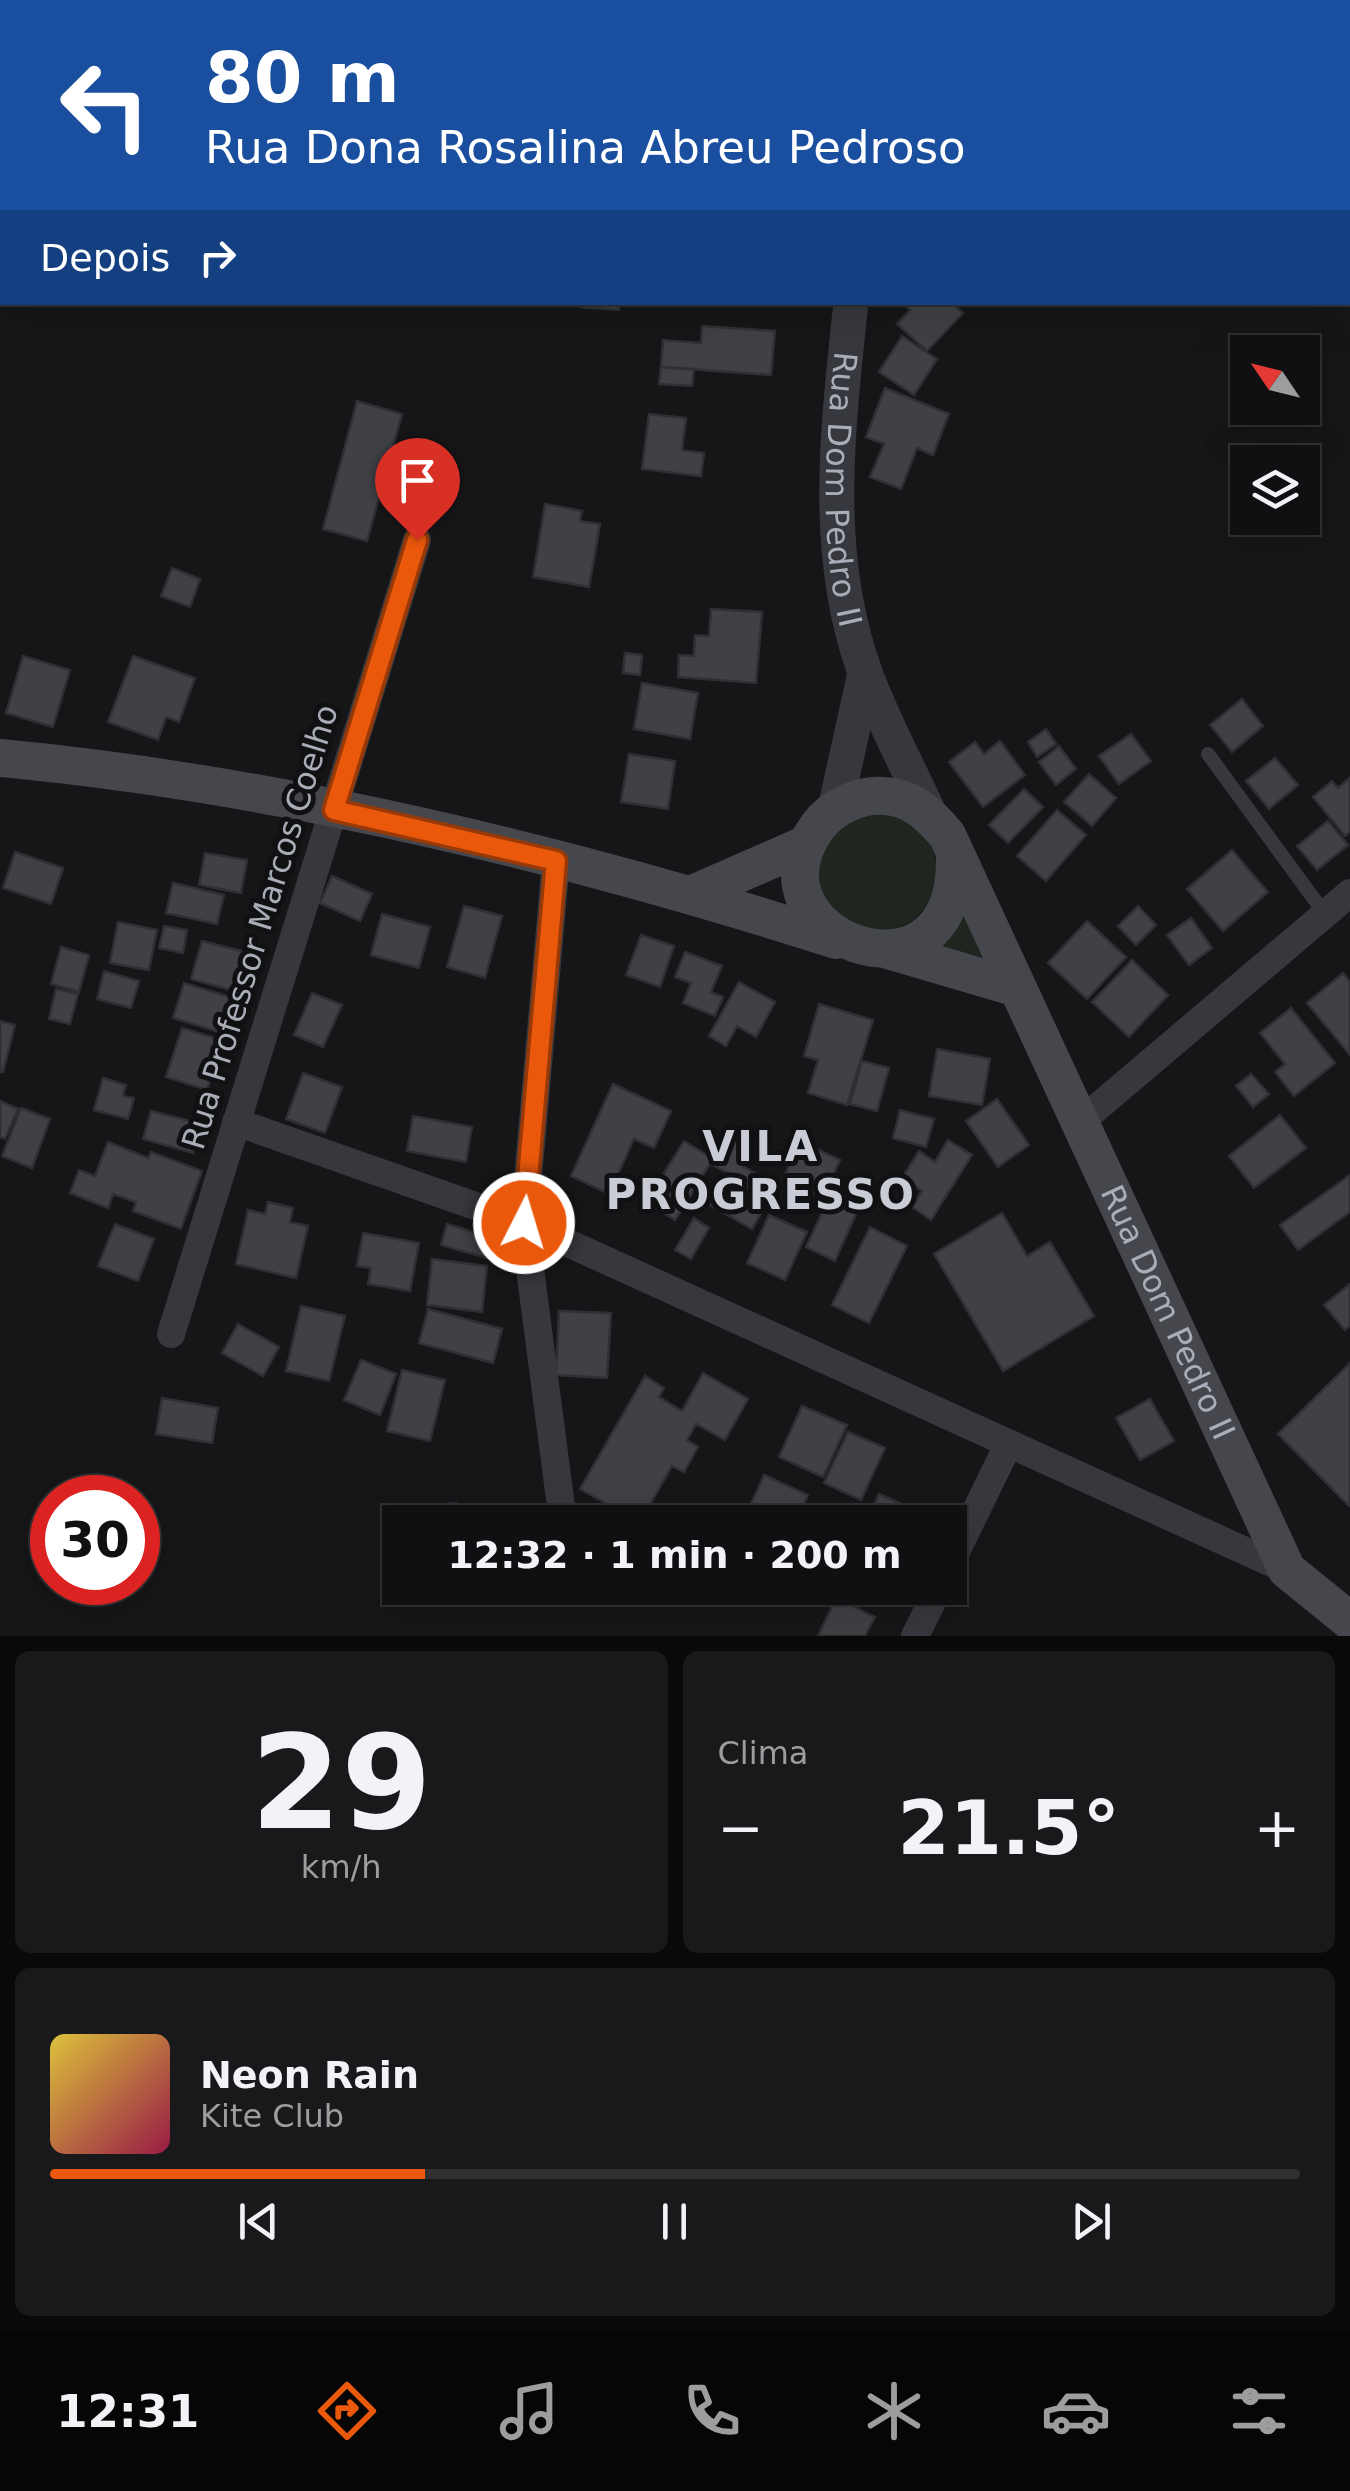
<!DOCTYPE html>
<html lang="pt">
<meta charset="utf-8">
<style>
:root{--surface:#101012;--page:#19191b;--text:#f1f3f6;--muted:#9c9d9f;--line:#303032;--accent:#ea580c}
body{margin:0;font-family:"DejaVu Sans",sans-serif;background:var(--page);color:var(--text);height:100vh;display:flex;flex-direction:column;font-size:38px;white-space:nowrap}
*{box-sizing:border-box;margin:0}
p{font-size:32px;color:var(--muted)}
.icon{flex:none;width:55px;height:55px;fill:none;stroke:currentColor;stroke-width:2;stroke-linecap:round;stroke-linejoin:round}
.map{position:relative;height:1636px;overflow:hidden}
.sheet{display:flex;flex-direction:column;gap:15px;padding:15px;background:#09090a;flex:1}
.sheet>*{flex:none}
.banner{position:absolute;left:0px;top:0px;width:1350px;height:305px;box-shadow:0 10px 40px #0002,0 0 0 2px var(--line);background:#1a4fa0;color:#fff;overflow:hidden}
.needle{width:65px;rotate:305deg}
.buttons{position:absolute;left:1230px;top:335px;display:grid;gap:20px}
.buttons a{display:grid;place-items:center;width:90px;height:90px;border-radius:0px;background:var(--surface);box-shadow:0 10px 40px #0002,0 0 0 2px var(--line);font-size:50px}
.speed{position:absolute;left:30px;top:1475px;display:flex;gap:20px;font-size:50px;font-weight:700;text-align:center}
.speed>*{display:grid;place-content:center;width:130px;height:130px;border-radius:50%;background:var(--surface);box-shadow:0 10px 40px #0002,0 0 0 2px var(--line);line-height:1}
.speed .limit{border:15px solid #d22;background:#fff;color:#111}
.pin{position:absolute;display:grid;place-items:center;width:85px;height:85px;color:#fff;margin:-102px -42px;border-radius:50% 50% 50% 0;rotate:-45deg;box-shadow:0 0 10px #0007}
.pin .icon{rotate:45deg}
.me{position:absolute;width:110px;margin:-55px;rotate:5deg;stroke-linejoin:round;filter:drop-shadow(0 0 8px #0008)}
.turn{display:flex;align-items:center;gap:35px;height:210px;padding:0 40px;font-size:45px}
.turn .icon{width:130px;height:130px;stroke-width:2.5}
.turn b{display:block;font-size:70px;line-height:85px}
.then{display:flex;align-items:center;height:95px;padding:0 40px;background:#0003;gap:20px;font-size:38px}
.big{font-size:75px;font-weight:600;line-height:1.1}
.sheet .card{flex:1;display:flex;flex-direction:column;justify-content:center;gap:15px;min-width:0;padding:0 35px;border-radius:15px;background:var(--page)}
.sheet .dial{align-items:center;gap:0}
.dial b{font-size:130px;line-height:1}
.song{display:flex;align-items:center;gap:30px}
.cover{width:120px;height:120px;border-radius:15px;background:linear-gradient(135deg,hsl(50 70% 55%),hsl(340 70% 35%))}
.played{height:10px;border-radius:5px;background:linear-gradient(90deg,var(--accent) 30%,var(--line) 30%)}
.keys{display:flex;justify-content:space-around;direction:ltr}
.heat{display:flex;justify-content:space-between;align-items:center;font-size:55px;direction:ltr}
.sheet .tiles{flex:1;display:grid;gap:15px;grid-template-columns:1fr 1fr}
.card:last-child{grid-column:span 2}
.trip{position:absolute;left:382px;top:1505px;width:585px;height:100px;border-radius:0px;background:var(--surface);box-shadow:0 10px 40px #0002,0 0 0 2px var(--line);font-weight:600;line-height:100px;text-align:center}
.tab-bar{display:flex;height:160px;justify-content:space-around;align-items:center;background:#060607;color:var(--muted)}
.tab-bar .icon{width:70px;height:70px}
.tab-bar .on{color:var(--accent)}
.tab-bar b{font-size:45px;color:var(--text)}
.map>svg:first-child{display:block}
.green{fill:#1e261f}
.building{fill:#404145;stroke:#303034;stroke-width:2.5}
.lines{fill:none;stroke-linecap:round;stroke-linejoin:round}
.service{stroke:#37383d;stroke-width:14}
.minor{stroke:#37383d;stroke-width:28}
.tertiary{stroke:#37383d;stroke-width:35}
.secondary{stroke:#45474d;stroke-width:38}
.route-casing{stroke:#983908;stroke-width:25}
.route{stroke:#ea580c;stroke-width:18}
.labels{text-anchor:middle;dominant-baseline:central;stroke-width:10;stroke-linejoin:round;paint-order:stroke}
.street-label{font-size:32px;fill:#a8adb8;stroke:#111113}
.district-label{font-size:42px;font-weight:bold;letter-spacing:2.5px;fill:#c9ccd4;stroke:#111113}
</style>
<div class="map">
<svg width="1350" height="1636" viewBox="0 0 1350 1636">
<rect width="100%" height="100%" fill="#161618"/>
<path class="green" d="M819 872a59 59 0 1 1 118 0a59 59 0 1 1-118 0Z
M967,910l25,49 -54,-12z"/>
<path class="building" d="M1068,0h67l-2,2z
M582,302h37v8l-38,-3z
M901,302h51l11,11 -36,38 -30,-27 13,-14z
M702,326l73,5 -4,44 -110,-8 2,-27 38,3z
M902,336l35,23 -23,36 -35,-23z
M661,367l33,2 -2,17 -33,-2z
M885,388l64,26 -16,41 -16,-7 -16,41 -31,-12 14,-33 -18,-7z
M357,401l45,13 -35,127 -44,-12z
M649,414l37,4 -4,32 22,3 -3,23 -59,-7z
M545,504l37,7 -2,10 20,3 -11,63 -56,-10z
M172,568l28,11 -10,28 -29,-11z
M711,609l51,3 -6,71 -78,-6 1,-22 15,1 1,-21 14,1z
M625,653l17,2 -2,20 -17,-2z
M23,656l47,14 -17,57 -47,-14z
M133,656l62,22 -16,44 -13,-5 -8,23 -50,-18z
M642,683l56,10 -8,46 -56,-10z
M1242,699l21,27 -31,26 -22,-27z
M1046,729l10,15 -19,13 -9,-15z
M1131,734l20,27 -32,23 -20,-28z
M1000,741l25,34 -42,32 -34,-45 26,-20 9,12z
M1059,746l17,23 -20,16 -17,-23z
M629,754l46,7 -7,48 -47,-7z
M1275,758l23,27 -29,24 -23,-28z
M1089,774l27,24 -24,28 -28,-24z
M1350,778v54l-5,4 -32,-39 19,-16 6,7z
M1024,789l19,18 -35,36 -19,-18z
M1057,810l29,25 -40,46 -29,-25z
M1328,821l20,24 -31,25 -20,-24z
M1232,850l36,42 -45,39 -36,-42z
M15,852l48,16 -12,36 -48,-16z
M205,853l42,7 -6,33 -42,-8z
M332,876l40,18 -12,27 -40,-18z
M173,883l51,12 -7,29 -51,-11z
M464,906l38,10 -17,62 -38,-11z
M1138,906l18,19 -20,20 -18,-19z
M382,914l48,13 -11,41 -48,-13z
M1191,918l21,30 -23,17 -22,-30z
M1087,921l39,36 -39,42 -39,-36z
M118,922l39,8 -8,40 -39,-7z
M164,926l23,4 -4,23 -24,-5z
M641,935l33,11 -14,41 -34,-12z
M202,941l43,11 -11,39 -43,-12z
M61,947l28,8 -10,37 -28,-8z
M685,952l37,14 -11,26 12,5 -8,19 -32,-13 8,-20 -16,-6z
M1132,960l36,35 -39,42 -37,-35z
M104,971l35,10 -8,27 -34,-9z
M1343,973l7,9v73l-43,-52z
M739,982l36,20 -19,35 -19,-11 -11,20 -17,-10z
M184,983l46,14 -11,35 -46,-14z
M56,989l22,5 -8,30 -21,-5z
M312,993l30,12 -19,42 -29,-12z
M819,1004l54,16 -26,85 -39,-12 10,-33 -14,-4z
M1291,1008l44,55 -41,33 -19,-24 10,-8 -25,-31z
M0,1021l15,4 -12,47h-3z
M182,1028l40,12 -15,50 -41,-13z
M937,1049l53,10 -8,46 -53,-9z
M862,1061l27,7 -12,43 -27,-7z
M303,1073l39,14 -17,46 -39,-14z
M1251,1074l18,20 -16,13 -17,-21z
M103,1078l23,7 -3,11 11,2 -6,21 -34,-9z
M613,1084l58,27 -17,37 -20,-9 -25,55 -38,-18z
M997,1099l32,46 -31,22 -32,-46z
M0,1101l18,8 -13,30 -5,-2z
M21,1108l29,11 -18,49 -30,-12z
M900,1110l34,9 -8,28 -33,-9z
M151,1111l51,13 -9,29 -50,-14z
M1280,1115l26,33 -52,40 -25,-32z
M413,1116l59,11 -6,35 -59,-11z
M729,1134l25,14 -10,19 33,18 -25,44 -42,-24 18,-32 -16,-8z
M948,1140l24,15 -41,65 -19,-13 10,-16 -20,-13 17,-27 16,11z
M684,1141l29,18 -38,61 -29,-18z
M800,1141l40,19 -17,37 -40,-18z
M108,1142l40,16 3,-6 51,19 -21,58 -48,-18 3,-9 -23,-8 -5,14 -38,-15 9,-23 16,6z
M1350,1175v37l-52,38 -18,-25z
M831,1194l28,13 -24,54 -29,-14z
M268,1202l25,6 -3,14 18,4 -12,52 -60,-14 12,-54 17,4z
M1002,1213l25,43 23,-14 44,74 -91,55 -69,-117z
M769,1215l38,17 -22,48 -38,-17z
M694,1218l15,10 -18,31 -16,-9z
M115,1224l39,15 -16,42 -40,-15z
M447,1224l47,14 -7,20 -46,-13z
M870,1227l37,19 -38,77 -37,-18z
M363,1233l56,10 -9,48 -42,-7 3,-16 -14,-2z
M432,1259l55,7 -5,46 -55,-7z
M1350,1284v42l-5,4 -21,-25z
M301,1306l44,10 -16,65 -43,-10z
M428,1309l74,20 -9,34 -74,-20z
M559,1311l52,2 -4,65 -51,-3z
M238,1324l41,23 -16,29 -41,-23z
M361,1360l35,14 -16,41 -36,-15z
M1350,1363v143h-1l-71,-72z
M402,1370l43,10 -15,61 -43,-10z
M703,1373l45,26 -23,41 -29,-16 -9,16 11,7 -14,25 -12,-6 -32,56 -60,-33 65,-113 19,12 -5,9 23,14z
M162,1398l56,10 -6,35 -56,-9z
M1150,1399l24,42 -34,19 -24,-42z
M802,1406l45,19 -24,52 -44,-20z
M848,1432l37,16 -24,52 -37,-17z
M764,1475l44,20 -12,27 -46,-16z
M879,1494l34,15 -6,13h-41z
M456,1503l1,19h-33l-2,-16z
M814,1506l38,16h-45z
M506,1512v10h-46v-9z
M616,1588h39l-9,18z
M836,1598l39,19 -10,19h-47z"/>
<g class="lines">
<path class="service" d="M1208,754l117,160"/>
<path class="minor" d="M911,0l2,2
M556,861l-32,362 39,299
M236,1122l288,101 763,347
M1080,1122l270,-229
M171,1334l246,-794
M950,1564l59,-121
M915,1636l24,-48"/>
<g class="tertiary">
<path d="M973,2l2,-2"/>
<path id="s1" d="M851,302c-13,125 -30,252 15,373 18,48 43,94 64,140"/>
<path d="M835,809l30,-136"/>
</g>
<g class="secondary">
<path d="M0,758c277,26 572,97 836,182"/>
<path id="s2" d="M955,860c1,160 -218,75 -137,-34 14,-19 42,-32 66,-30 28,1 46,19 63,39l340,735 63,51"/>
<path d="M693,894l114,-50"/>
<path d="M888,950l126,37"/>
</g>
</g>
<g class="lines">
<g class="route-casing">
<path id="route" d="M417,540l-83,270 222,51 -32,362"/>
</g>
<use href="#route" class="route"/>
</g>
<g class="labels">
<g class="street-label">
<text stroke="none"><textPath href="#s1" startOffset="188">Rua Dom Pedro II</textPath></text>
<text transform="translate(260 927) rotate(-73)">Rua Professor Marcos Coelho</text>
<text stroke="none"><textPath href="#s2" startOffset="982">Rua Dom Pedro II</textPath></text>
</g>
<g class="district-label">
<text x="761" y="1146">VILA<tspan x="761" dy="48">PROGRESSO</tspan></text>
</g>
</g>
</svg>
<div class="buttons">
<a><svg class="needle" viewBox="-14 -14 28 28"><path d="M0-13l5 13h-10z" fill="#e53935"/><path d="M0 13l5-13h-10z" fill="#9c9d9f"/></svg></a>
<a><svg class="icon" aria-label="layers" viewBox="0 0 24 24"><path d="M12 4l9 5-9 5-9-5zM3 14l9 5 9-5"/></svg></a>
</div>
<div class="speed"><div class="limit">30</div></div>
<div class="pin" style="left:417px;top:540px;background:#d93025"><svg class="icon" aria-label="arrive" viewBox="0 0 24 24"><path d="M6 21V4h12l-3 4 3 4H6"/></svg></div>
<svg class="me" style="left:524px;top:1223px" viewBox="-20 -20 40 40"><circle r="17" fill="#ea580c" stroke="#fff" stroke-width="3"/><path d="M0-11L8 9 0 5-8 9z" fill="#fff"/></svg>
<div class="trip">12:32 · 1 min · 200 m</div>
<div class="banner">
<div class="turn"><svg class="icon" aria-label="left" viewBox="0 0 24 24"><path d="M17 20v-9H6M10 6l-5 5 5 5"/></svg><div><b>80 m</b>Rua Dona Rosalina Abreu Pedroso</div></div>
<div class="then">Depois<svg class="icon" aria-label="right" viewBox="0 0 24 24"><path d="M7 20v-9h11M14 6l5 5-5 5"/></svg></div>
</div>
</div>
<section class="sheet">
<div class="tiles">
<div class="card dial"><b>29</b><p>km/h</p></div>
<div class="card"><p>Clima</p>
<div class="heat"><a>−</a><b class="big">21.5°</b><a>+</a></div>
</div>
<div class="card">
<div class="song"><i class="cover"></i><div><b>Neon Rain</b><p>Kite Club</p></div></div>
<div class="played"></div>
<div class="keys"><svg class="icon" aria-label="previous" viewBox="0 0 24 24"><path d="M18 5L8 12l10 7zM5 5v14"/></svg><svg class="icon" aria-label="pause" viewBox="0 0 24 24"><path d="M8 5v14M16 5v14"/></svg><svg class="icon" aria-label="next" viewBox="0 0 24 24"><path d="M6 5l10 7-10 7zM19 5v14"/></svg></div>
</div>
</div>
</section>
<nav class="tab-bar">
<b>12:31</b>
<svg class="icon on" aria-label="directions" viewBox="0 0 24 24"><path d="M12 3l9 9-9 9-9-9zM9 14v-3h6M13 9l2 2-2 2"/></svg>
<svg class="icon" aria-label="music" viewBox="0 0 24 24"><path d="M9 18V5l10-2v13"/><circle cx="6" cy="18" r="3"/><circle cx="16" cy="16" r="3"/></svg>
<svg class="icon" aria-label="phone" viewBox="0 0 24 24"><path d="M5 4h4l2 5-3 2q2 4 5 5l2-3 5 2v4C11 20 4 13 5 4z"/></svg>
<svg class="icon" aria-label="climate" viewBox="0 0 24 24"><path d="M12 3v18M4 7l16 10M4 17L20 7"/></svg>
<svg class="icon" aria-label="car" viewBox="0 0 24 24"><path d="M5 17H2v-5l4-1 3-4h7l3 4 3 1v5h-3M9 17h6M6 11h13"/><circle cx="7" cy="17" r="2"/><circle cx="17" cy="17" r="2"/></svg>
<svg class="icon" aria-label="filters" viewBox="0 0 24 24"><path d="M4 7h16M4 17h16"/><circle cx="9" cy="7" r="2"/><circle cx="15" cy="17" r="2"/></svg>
</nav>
